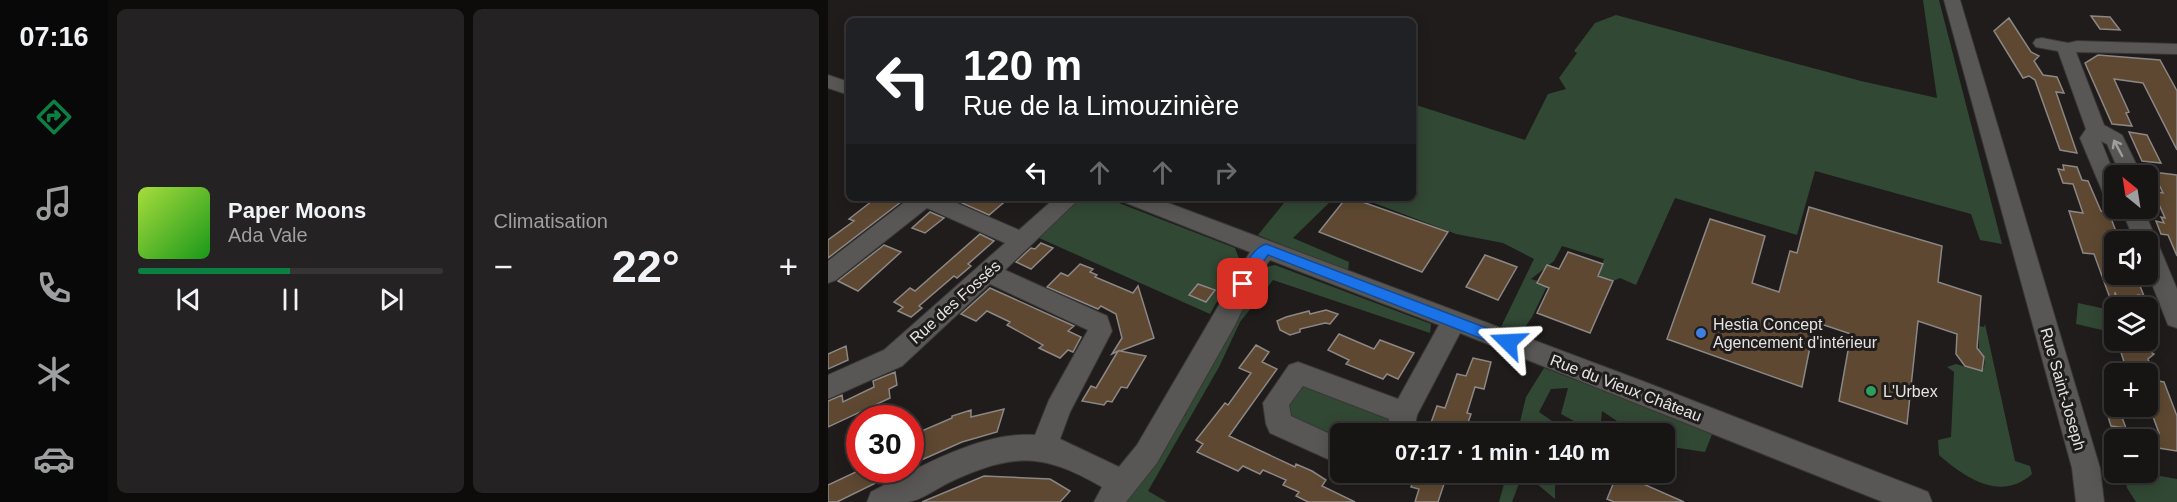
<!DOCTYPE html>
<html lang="fr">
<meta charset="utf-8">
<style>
:root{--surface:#171514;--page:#242222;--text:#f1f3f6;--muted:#9e9fa0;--line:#363434;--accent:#0b8043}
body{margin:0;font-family:Arial,sans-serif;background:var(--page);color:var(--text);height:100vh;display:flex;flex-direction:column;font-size:22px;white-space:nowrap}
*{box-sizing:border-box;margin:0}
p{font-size:20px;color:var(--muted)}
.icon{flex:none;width:33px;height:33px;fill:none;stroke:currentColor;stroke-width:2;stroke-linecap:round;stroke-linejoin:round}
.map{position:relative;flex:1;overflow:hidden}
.panel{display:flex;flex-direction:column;gap:9px;padding:9px;background:#0d0c0b;width:720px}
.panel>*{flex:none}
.top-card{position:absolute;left:18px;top:18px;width:570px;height:183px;border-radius:9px;box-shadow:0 3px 15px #0003,0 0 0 2px var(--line);background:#202124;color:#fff;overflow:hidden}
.needle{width:39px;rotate:330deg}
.fabs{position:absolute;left:1276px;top:165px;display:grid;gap:12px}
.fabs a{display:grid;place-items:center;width:54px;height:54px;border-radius:9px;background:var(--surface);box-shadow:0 3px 15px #0003,0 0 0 2px var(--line);font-size:30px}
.speed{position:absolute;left:18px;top:405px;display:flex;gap:12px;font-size:30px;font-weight:700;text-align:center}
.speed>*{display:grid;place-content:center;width:78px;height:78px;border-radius:50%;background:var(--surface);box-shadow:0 3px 15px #0003,0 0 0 2px var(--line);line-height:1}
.speed .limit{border:9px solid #d22;background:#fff;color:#111}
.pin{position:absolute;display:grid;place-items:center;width:51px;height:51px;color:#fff;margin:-26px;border-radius:12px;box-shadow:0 3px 9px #0006}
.me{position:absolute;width:66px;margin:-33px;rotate:291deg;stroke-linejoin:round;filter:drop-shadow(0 0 4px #0008)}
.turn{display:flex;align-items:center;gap:21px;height:126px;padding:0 18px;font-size:27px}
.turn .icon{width:78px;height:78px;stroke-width:2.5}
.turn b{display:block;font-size:42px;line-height:51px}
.lanes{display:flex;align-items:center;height:57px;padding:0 18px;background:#0003;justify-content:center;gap:30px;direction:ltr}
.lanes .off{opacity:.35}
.big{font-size:45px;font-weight:800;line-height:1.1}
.panel .widget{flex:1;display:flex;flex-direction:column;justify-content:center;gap:9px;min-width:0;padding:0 21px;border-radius:9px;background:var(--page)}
.song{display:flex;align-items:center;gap:18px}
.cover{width:72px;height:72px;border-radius:9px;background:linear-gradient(135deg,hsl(80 70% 55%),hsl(120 70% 35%))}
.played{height:6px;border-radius:3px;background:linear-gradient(90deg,var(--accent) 50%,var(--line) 50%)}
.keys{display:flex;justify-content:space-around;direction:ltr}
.heat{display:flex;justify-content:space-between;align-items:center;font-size:33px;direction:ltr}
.panel .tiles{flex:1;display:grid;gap:9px;grid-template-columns:repeat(2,1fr)}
.trip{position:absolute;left:502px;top:423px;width:345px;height:60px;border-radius:9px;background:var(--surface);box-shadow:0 3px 15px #0003,0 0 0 2px var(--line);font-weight:800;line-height:60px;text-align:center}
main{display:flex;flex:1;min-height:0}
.menu{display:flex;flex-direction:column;width:108px;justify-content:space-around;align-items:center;background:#090808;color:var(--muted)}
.menu .icon{width:42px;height:42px}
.menu .selected{color:var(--accent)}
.menu b{font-size:27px;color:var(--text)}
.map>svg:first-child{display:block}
.green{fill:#314834}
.building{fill:#5e4831;stroke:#8a8785;stroke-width:1.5}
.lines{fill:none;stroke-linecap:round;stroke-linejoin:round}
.minor-casing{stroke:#393837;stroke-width:2}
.minor{fill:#595755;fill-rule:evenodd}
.oneway{stroke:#9f9e9c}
.route{fill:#1a73e8;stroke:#114b97;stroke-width:1.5}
.shop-dot{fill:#3f7fe0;stroke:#1f1c1b;stroke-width:2}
.leisure-dot{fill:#2e9e5b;stroke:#1f1c1b;stroke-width:2}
.labels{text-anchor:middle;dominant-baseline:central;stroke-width:6;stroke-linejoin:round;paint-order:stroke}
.street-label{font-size:16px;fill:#e5e4e3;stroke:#1f1c1b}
.poi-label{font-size:16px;fill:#e5e4e3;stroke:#1f1c1b;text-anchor:start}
</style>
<main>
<nav class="menu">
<b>07:16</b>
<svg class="icon selected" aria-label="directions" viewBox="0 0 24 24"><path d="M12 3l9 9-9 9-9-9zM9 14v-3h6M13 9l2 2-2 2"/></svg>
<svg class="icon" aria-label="music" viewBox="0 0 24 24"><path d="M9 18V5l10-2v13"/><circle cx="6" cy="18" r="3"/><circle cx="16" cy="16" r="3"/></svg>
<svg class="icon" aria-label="phone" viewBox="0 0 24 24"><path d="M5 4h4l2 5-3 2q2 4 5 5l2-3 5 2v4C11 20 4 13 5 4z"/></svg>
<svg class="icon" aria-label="climate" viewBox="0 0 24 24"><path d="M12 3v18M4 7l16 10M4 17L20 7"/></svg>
<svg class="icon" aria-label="car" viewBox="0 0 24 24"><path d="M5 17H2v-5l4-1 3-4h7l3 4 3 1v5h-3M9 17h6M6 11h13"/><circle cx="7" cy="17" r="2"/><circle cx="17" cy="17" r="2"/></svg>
</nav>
<section class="panel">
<div class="tiles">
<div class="widget">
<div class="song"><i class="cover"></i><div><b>Paper Moons</b><p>Ada Vale</p></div></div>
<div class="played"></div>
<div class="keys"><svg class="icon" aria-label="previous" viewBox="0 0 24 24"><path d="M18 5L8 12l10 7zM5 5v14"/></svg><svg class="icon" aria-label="pause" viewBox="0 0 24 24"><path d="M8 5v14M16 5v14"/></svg><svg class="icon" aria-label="next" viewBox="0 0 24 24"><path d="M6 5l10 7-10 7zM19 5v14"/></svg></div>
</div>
<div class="widget"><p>Climatisation</p>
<div class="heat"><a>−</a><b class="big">22°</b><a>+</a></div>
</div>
</div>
</section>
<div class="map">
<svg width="1349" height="502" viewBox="0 0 1349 502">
<rect width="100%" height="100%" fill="#1f1c1b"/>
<path class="green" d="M1095,0h16l63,244 -22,-4 -9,-26 -156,-43 -18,64 -122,-37 -39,87 -16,-7 -7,3 -15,-5 6,-17 -42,-13 -8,15 -23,18 17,5 -16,33 -15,22 -18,-8 35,-72 -31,-16 -47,-9 -95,-36h52v-94l112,36 23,-46 18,-5 -7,-11 18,-25 -3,-2 21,-28 21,-8 245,66 76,17z
M252,198h26l129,50 5,13 -30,53 -171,-76z
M460,198h46l-41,40 56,24 -1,10 -90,-37z
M447,265l156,59 -1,9 -157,-53 -33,42 -21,45 -71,124 19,11h-49l56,-84 11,-2 6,-13 -2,-8 68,-126z
M1250,303l37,8v22l-39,-9z
M1157,324l30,137 15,5 2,8c-31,28 -67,4 -93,-19l-1,-15 13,-3 3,-65 -7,-5 9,-3 23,7 5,-3 1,-10 -6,-7v-25l5,1z
M716,368l169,64 -8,20 -40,-6v-12l-30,-1 -33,-22 -2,22h-4l-35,-19 7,-26 -17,1 -12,23 13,9 -7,12 -28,1 9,-37z
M479,384l77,29 8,9 1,11 -52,1v7l-48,-19 -8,-18 10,-14z
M679,473h16l-11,29h-13z
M696,473h31v26z
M1297,473h19l33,6v23h-41l-9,-14z"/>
<path class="building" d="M1263,16l19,1 10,13 -20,-1z
M1181,18l22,34 8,4 -5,5 9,14 14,2 7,16 -8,-1 21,61 -17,-3 -25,-70 -6,-4 -6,2 -29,-47z
M1270,55l62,5 17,31v59l-34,-67 -29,-4 15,33 -3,1 6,13 -20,-2 -27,-61z
M1301,132l18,3 14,28 -19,-2z
M1235,165l14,2 5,13 6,1 13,30 8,2 11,29h-5v35l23,4 6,15 -6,-1 5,13 -23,-2 -5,-14 -1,17 -20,-55 -11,-1 -14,-42 14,2 -10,-29 -10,-1 -5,-14 6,1z
M1325,172l24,3v81l-9,-21 -7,-1 -5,-13 8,2 -3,-6 4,1 -12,-27 10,2z
M48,198h30l-78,60v-18l26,-19 -5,-2z
M123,198h58l-20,17z
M518,198h5l97,34 -26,40 -103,-40z
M981,207l133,39 -4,36 43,14 -4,52 7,9 -2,14 -17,-5 -9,-12 1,-20 -39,-13 -11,103 -68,-23 12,-67 -36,-12 -13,65 -135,-48 43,-120 55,17 -13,47 27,9 11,-41 7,2z
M102,212l14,6 -19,15 -13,-5z
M152,234l14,7 -26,23 3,2 -14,12 -3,-2 -35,30 3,2 -11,9 -13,-6 5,-4 -9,-5 16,-14 5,3z
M213,243l12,5 -22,21 -15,-7 15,-14 4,1z
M56,245l17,7 -43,39 -20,-10z
M740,252l35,12 -5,12 15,5 -23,52 -53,-20 12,-25 -12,-5 10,-18 12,4z
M657,255l32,12 -19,33 -32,-13z
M252,264l13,5 -3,3 7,3 -2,2 38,16 5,-7 16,52 -34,13 26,5 -19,32 -6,-1 -9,15 -5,-1 -3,4 -22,-4 9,-15 5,2 22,-37 -6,3 10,-16 -6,-24 -15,-8 -3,3 -51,-22 14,-14 7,3z
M370,284l17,6 -9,12 -17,-7z
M162,288l84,38 -6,5 13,6 -8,15 -5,-2 -8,8 -21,-10 4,-3 -36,-20 3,-3 -23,-11 -11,10 -15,-7z
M498,310l12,4 -8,10 -5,-1 -25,6v3l-10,3 -10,-5 -3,-9 9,-4 23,-6 1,3z
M511,334l35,15 6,-9 34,13 -16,26 -11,-5 -4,5 -37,-15 3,-4 -21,-10z
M1289,340h23l3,7 11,7 -6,5 5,14 -27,-5z
M428,345l13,7 -7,10 15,7 -48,67 66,31 1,-3 16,7 14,9 -4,6 33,16h-47l-12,-6 3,-4 -16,-7 3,-5 -23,-10 -3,4 -17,-8 -5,5 -41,-19 6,-8 -7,-4 29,-37 3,2 23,-32 -12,-5z
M18,346l2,14 -20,9v-15z
M645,358l18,4 -7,27 -9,-2 -8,26 4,1 -7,20h-37l10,-28 8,2 12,-34 9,2z
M67,372l2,13 -8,4 1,9 -62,29v-26l14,-6 1,7 31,-15 -1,-6z
M1320,379l16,3 13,34v35l-25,-4 -5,-16 12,2 -11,-30z
M176,409l-7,23 -35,10 -52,23v-29l42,-18v-2l19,-6v7z
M1278,410l14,2 6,16 -15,-2z
M32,470h42l-65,32h-9v-17z
M588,472h32l-10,30h-23l4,-13 -8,-2z
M790,472l14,5v2l52,23h-70l-7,-3z
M156,476l66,3 20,12 -10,11h-138z"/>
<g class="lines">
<g class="minor-casing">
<path id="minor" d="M1116,0h16l140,468 4,34h-28l-4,-34z
M1214,38l26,5 9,-2 100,3v10l-101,-2 28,73 18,10 20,41h-21l-14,-32 -6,-3 14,35v23l-12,-6 -23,-55 6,-9 -28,-78 -22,-4 -3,-4 3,-4z
M0,75l21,7v13l-21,-7z
M82,198h35l74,32 36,-32h25l-75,72 102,46 5,15 -42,81 -10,27 59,28 18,-22 113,-193 -124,-49 -4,-5h33l490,184 273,106 10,4 4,10h-49l-423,-169 -43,82 -4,19h-27l3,-15 -86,-33 -14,19 2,11 50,23v26l-71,-32 -4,-9 -3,-21 26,-38 9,-3 100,37 41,-74 -169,-65 -9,12 -27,55 -77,136 -31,39h-32l8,-15c-60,-35 -89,-34 -152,-5 -13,6 -28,18 -42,20 -13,0 -28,0 -41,0l4,-10c47,-24 110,-61 164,-57l14,-35 39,-70 -98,-46 -88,82 -74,33v-24l56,-25 121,-107 -78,-35 -91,72 -8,3v-22z
M1293,208h22l34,81v39l-9,-3 -20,-51v-32h-13z"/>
</g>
<use href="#minor" class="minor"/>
</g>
<defs><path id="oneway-shaft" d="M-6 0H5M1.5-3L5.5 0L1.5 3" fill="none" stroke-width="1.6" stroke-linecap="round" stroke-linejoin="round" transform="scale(1.5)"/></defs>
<use class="oneway" href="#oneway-shaft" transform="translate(1290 148) rotate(-118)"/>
<path class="route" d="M438,244l247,94 2,4 -2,5 -5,2 -240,-94 -11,15 -9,18h-10l-2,-4c7,-13 15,-36 30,-40z"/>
<circle class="shop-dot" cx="873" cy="333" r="6"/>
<circle class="leisure-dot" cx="1043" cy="391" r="6"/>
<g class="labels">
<g class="street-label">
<text transform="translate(127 302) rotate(-42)">Rue des Fossés</text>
<text transform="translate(798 388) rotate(21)">Rue du Vieux Château</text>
<text transform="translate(1235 389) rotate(74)">Rue Saint-Joseph</text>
</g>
<g class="poi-label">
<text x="885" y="324">Hestia Concept<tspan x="885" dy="18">Agencement d'intérieur</tspan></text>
<text x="1055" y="391">L'Urbex</text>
</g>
</g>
</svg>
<div class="fabs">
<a><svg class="needle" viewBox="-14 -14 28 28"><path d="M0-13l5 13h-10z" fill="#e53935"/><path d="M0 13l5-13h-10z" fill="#9e9fa0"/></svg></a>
<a><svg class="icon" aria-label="sound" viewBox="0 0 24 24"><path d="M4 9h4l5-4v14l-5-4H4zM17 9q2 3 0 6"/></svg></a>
<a><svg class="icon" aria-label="layers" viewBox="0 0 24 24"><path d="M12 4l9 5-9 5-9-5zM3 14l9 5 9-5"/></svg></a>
<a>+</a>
<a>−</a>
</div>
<div class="speed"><div class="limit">30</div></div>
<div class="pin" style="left:415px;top:284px;background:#d93025"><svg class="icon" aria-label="arrive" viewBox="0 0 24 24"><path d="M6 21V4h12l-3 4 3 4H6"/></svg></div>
<svg class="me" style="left:680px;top:342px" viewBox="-20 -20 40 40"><path d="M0-17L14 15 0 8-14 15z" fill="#1a73e8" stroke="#fff" stroke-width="4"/></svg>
<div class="trip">07:17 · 1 min · 140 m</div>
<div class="top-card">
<div class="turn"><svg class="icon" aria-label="left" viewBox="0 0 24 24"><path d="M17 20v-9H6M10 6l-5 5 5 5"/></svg><div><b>120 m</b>Rue de la Limouzinière</div></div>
<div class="lanes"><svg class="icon" aria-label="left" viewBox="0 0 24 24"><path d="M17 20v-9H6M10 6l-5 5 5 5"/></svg><svg class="icon off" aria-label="ahead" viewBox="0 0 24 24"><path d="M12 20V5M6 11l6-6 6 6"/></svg><svg class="icon off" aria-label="ahead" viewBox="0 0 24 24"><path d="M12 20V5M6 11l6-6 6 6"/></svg><svg class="icon off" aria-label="right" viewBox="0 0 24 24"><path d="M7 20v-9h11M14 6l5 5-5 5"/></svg></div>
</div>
</div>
</main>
